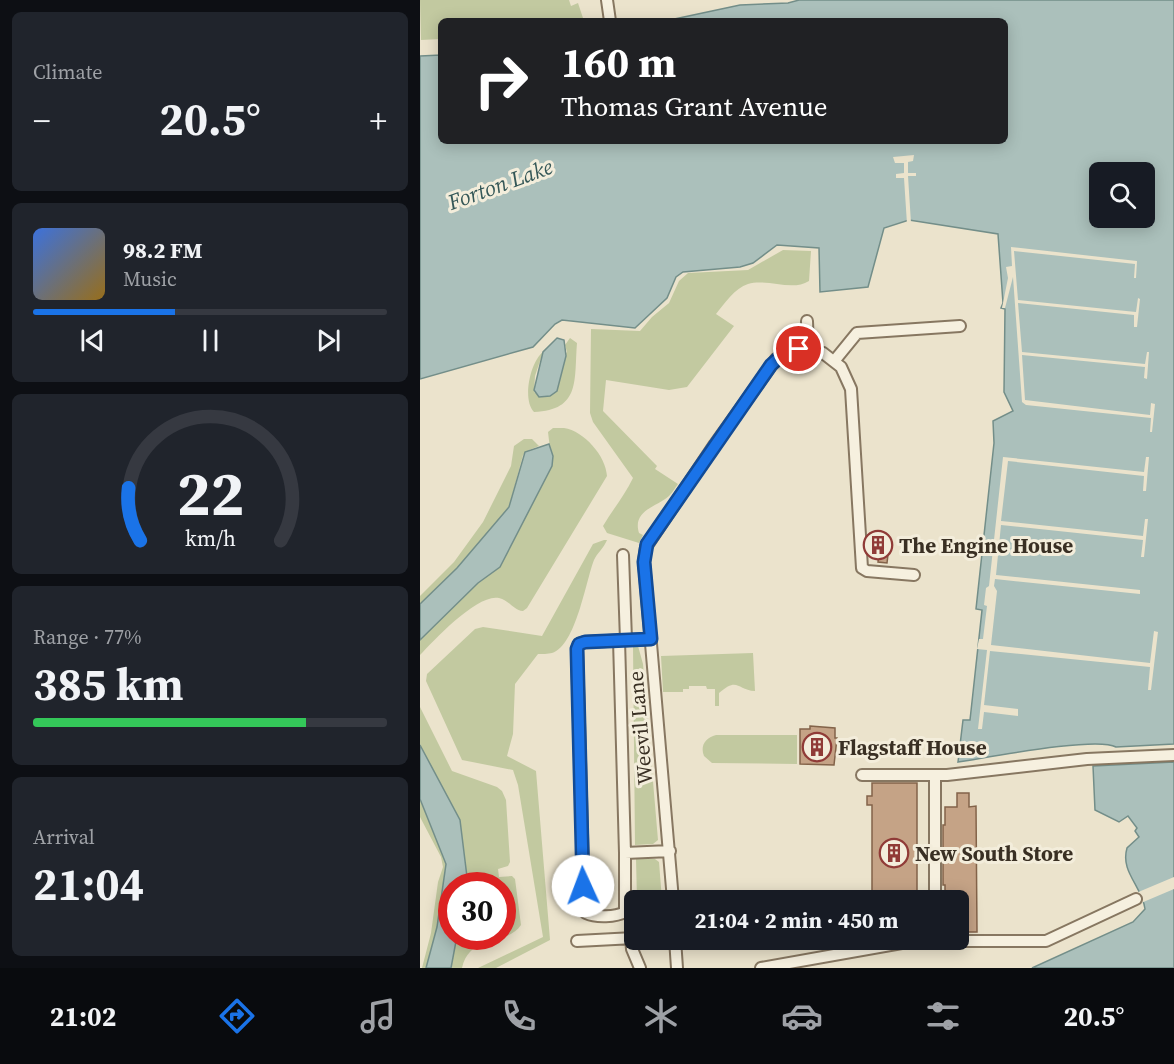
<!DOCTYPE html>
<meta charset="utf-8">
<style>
:root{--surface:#171b24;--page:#20242c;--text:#f1f3f6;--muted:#9ea1a6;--line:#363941;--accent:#1a73e8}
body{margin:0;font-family:"Source Serif 4",serif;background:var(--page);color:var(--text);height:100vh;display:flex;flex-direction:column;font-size:22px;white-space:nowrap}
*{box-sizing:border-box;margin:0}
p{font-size:20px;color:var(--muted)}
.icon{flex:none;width:33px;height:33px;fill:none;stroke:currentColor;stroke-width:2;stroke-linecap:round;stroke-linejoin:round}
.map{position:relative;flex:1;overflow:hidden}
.side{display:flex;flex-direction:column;gap:12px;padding:12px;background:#0d0f14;width:420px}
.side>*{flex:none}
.top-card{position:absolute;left:18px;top:18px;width:570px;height:126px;border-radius:9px;box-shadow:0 3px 15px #0003;background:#202124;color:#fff;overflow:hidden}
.buttons{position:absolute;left:669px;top:162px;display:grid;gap:12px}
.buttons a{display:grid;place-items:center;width:66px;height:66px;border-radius:9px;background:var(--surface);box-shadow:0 3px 15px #0003;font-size:30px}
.speed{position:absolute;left:18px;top:872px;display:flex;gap:12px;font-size:30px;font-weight:700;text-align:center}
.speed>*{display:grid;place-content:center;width:78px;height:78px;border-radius:50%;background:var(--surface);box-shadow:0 3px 15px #0003;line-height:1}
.speed .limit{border:9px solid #d22;background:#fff;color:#111}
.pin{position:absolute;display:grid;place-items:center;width:51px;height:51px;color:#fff;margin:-26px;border:3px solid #fff;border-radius:50%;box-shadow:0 2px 6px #0007}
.me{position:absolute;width:66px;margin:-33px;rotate:358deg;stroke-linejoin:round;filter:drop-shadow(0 0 4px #0008)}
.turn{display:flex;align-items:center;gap:21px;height:126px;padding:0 24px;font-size:27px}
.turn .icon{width:78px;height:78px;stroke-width:2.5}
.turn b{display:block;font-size:42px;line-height:51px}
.big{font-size:45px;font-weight:700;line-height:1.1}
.side .widget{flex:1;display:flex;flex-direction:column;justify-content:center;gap:9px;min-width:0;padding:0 21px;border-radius:9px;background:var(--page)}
.side .dial{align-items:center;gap:0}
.dial svg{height:156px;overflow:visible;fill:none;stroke:var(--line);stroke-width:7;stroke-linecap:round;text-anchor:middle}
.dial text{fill:var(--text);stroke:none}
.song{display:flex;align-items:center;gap:18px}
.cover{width:72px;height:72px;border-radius:9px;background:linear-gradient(135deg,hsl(220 70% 55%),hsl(40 70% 35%))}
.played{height:6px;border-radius:3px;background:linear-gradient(90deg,var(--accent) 40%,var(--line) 40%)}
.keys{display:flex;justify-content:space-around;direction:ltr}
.heat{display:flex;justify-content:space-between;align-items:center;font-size:33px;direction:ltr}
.charge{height:9px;border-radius:4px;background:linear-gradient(90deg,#34c759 77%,var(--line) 0)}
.trip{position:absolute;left:204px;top:890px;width:345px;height:60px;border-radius:9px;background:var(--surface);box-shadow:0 3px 15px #0003;font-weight:700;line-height:60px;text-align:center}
.dock{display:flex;height:96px;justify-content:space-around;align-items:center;background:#090b0e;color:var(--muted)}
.dock .icon{width:42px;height:42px}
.dock .selected{color:var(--accent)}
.dock b{font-size:27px;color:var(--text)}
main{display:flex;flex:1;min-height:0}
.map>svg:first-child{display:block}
.green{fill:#c2c9a0}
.water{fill:#abc0bb;stroke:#738e89;stroke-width:1.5;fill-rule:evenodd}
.pier{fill:#ebe3cc}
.building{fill:#c5a386;stroke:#836349;stroke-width:1.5}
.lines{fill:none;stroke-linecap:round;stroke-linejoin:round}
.street-casing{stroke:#877761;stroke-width:14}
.street{stroke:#f6f0df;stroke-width:10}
.route-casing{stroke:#114b97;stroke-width:15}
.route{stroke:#1a73e8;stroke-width:10}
.labels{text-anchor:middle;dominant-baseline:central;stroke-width:6;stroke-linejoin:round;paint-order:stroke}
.poi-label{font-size:21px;font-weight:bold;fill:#392f23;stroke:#f3eddb;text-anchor:start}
.street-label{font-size:21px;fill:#392f23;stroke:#f3eddb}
.water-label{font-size:22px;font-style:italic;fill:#345757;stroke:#f3eddb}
</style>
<main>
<section class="side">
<div class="widget"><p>Climate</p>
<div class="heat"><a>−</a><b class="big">20.5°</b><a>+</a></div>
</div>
<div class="widget">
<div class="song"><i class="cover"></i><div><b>98.2 FM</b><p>Music</p></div></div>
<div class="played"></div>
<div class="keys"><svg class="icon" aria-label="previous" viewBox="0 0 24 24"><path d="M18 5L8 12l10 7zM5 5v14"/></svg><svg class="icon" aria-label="pause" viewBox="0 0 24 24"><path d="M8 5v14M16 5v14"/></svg><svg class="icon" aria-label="next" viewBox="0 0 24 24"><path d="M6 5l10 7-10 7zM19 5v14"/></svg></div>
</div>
<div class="widget dial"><svg viewBox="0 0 100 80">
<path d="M14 69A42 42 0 1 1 86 69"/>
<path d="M14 69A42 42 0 0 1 8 42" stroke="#1a73e8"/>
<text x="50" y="56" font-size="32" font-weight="700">22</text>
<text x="50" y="72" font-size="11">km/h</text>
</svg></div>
<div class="widget"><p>Range · 77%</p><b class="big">385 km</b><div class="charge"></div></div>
<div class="widget"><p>Arrival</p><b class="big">21:04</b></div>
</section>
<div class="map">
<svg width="754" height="968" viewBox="0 0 754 968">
<rect width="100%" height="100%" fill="#ebe3cc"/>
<path class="green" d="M0,0h149l2,6 7,-3 6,18h-143v18l-20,1z
M363,250l28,1 -2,30c-17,11 -42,-3 -61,3 -13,4 -24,20 -32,30l18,12 -47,61 -18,3 -63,-10 -3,31 54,55 -2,3 23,15c-3,4 -5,8 -9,12 -12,11 -37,14 -30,37l4,2 -4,8 -32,-10 -4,-7c10,-17 22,-31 30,-48l-40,-56 -3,-9 1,-84 49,2 12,-14 17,-14 10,-22 9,-8 60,-3z
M150,338l7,5c-3,37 4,67 -43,69 -12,-12 -4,-50 9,-60l-8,24 -1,17 33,-41 -2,-7z
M144,428c20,3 42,28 43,48l-80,132 -4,3c-10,-1 -14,-11 -24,-13 -21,-5 -65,42 -79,57v-15l58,-57 22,-16 52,-101 -4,-34 5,-4z
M104,439h8l7,7 -10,4 -6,5 -14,52 -52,61 -37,36v-8l34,-34 29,-40 28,-56 3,-20z
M184,540h3c-3,8 -10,13 -13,20 -8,20 -18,86 -42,93 -4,1 -10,1 -14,1l-23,30 -2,50 -6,22 29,15 14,169 -54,28h-18l65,-31 -25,-152 -5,-15 -51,-10 -36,-79 1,-7 48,-45 8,-2 59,9 51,-92z
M213,646h5l5,18 15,176 -5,4 -18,1z
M333,653l2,38c-18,-1 -17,-15 -36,2v13h-4v-17h-8l-1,-3h-17v3h-6v3h-20l-2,-36z
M0,707l32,64 45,16 5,4 4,9 4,62 -2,4 -10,3 1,8 13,-1 3,3 6,46c-15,22 -51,8 -59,43h-11l6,-32h45v-51h-34l-8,-65 -40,-75z
M296,735h81v29l-85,-1 -8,-7c-4,-10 1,-18 12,-21z
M0,799l26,65 -9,63 -11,41h-4l9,-35 7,-51 5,-15 -2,-10 -21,-40z
M216,859h19l4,3 3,38h-25z"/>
<path class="water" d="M379,0h375v744l-58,3c-20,-11 -130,11 -158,15l5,-42h7l12,-110 -6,-1 18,-166 -1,-22 20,-10 -9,-19 1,-83 -4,-1 2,-5 -5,-69 -89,-14 -25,8 -16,59 -48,5 -1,-44 -42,-3 -24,18 -13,4 -57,5 -7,5 -9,21 -32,30 -73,-8 -7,4 -22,23 -113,32v-323l21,-1v86h564v-120h-340l75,-16 48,-2zM680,172h44v46h-44z
M137,338l7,2 2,16 -9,35 -7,5 -11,1 -5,-7 9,-38z
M129,444l4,12 -1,10 -52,101 -22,16 -58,57v-36l37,-36 52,-61 16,-55z
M0,745l40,75 8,65h-16v51h5l-6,32h-25l11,-41 9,-63 -26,-65z
M754,762v206h-142l101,-46 12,-13c-3,-23 -25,-37 -18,-61l12,-11 -4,-6 2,-3 -9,-12 -9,6 -24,-12 -2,-44z"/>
<path class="pier" d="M494,155l-1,6 -5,1v11h8v3h-8l3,47 -4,1 -3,-46h-8v-4l8,-1v-10h-9l-2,-6z
M591,247l126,14 -1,17h-2l1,-14 -121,-13 4,49 118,12 2,-14 2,1 -3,28h-3v-12l-116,-12 4,49 123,12 2,-12h2l-2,27 -3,-1 1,-11 -123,-12 3,45 125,15 1,-12 4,1 -3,28h-2l1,-14 -125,-13 -4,-3 -9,-125 -8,31h-3l6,-30 -2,-11 6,-1z
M583,457l141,15 2,-15h3l-3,34h-3l1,-15 -136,-15 -7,60 142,15 2,-17h3l-4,38h-3l2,-17 -142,-15 -5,50 144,15v4l-145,-15 -1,7 3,5 -6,54 159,18 4,-32 4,1 -7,58h-3l2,-23 -160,-16 -6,54 34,4v7l-34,-4 -2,17h-4l9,-79 -10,-1 2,-10h4l4,-33 -3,-1 2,-17 3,-2z
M754,877v12l-33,14 -5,-10z"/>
<path class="building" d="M449,536l21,2 -3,25 -9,-1 1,-8 -10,-2z
M390,726l25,2v10h2l-3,27 -34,-1v-35h10z
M452,783h45v117h-45v-95h-5v-9h5z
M537,793h12v14l7,-1 1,126h-19v-32h-13v-15h-2v-60h2v-18h12z"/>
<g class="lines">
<g class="street-casing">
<path id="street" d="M187,0l3,21
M387,321l1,28
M415,360l22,-27 103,-7
M203,555l3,85
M199,640l6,213 45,-2
M442,775h85l140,-16 87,-4
M515,775v125
M205,853v59c-9,5 -29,6 -39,1l-2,-6 -7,-258 2,-5 6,-2 66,-3
M253,900l-29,-338 2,-15 69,-103 61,-85 23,-10 24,4 18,14 10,22 11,179 5,3 47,4
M211,938l1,11 8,19
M255,939l2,29
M157,941l57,-3
M341,968l152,-27h133l90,-42"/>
</g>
<use href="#street" class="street"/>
</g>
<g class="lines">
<g class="route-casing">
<path id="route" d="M163,886l-6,-237 2,-5 6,-2 66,-3 -7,-77 3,-18 124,-179 11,-10 17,-6"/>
</g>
<use href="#route" class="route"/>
</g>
<defs>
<g id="building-ring" transform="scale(1.5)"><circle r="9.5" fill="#f3eddb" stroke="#903b37" stroke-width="1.5"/><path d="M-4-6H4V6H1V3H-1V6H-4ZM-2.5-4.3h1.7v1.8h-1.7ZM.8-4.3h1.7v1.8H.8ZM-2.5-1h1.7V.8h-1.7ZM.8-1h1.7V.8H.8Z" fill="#903b37"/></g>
</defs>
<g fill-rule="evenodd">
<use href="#building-ring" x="458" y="545"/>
<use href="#building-ring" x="397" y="747"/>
<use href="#building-ring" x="474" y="853"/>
</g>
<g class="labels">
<g class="poi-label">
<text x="479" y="545">The Engine House</text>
<text x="418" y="747">Flagstaff House</text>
<text x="495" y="853">New South Store</text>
</g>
<g class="street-label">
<text transform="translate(220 728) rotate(-95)">Weevil Lane</text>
</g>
<g class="water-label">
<text transform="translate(80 184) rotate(-20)">Forton Lake</text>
</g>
</g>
</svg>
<div class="buttons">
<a><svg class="icon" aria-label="search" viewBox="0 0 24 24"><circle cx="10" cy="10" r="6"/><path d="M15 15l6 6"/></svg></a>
</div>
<div class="speed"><div class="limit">30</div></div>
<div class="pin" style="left:379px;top:349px;background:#d93025"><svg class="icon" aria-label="arrive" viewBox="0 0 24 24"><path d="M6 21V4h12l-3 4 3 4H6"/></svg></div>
<svg class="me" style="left:163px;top:886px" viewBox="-20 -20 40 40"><circle r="19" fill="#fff"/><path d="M0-13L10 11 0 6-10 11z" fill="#1a73e8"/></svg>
<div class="trip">21:04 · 2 min · 450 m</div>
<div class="top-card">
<div class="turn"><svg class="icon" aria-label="right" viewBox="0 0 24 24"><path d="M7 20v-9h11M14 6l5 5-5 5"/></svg><div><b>160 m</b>Thomas Grant Avenue</div></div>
</div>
</div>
</main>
<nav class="dock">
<b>21:02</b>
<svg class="icon selected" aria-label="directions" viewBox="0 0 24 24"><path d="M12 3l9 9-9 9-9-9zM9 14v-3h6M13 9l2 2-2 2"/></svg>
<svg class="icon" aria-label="music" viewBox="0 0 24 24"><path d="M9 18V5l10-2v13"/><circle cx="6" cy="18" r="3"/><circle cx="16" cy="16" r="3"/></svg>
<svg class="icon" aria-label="phone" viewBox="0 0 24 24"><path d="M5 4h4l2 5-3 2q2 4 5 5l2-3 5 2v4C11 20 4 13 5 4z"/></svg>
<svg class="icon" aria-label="climate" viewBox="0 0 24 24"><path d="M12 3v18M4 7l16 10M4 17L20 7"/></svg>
<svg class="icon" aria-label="car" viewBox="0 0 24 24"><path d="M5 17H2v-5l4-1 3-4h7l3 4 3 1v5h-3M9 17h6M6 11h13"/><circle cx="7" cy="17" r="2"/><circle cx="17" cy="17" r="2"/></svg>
<svg class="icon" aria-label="filters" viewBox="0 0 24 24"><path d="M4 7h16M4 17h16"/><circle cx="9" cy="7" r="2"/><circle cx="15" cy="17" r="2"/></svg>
<b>20.5°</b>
</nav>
